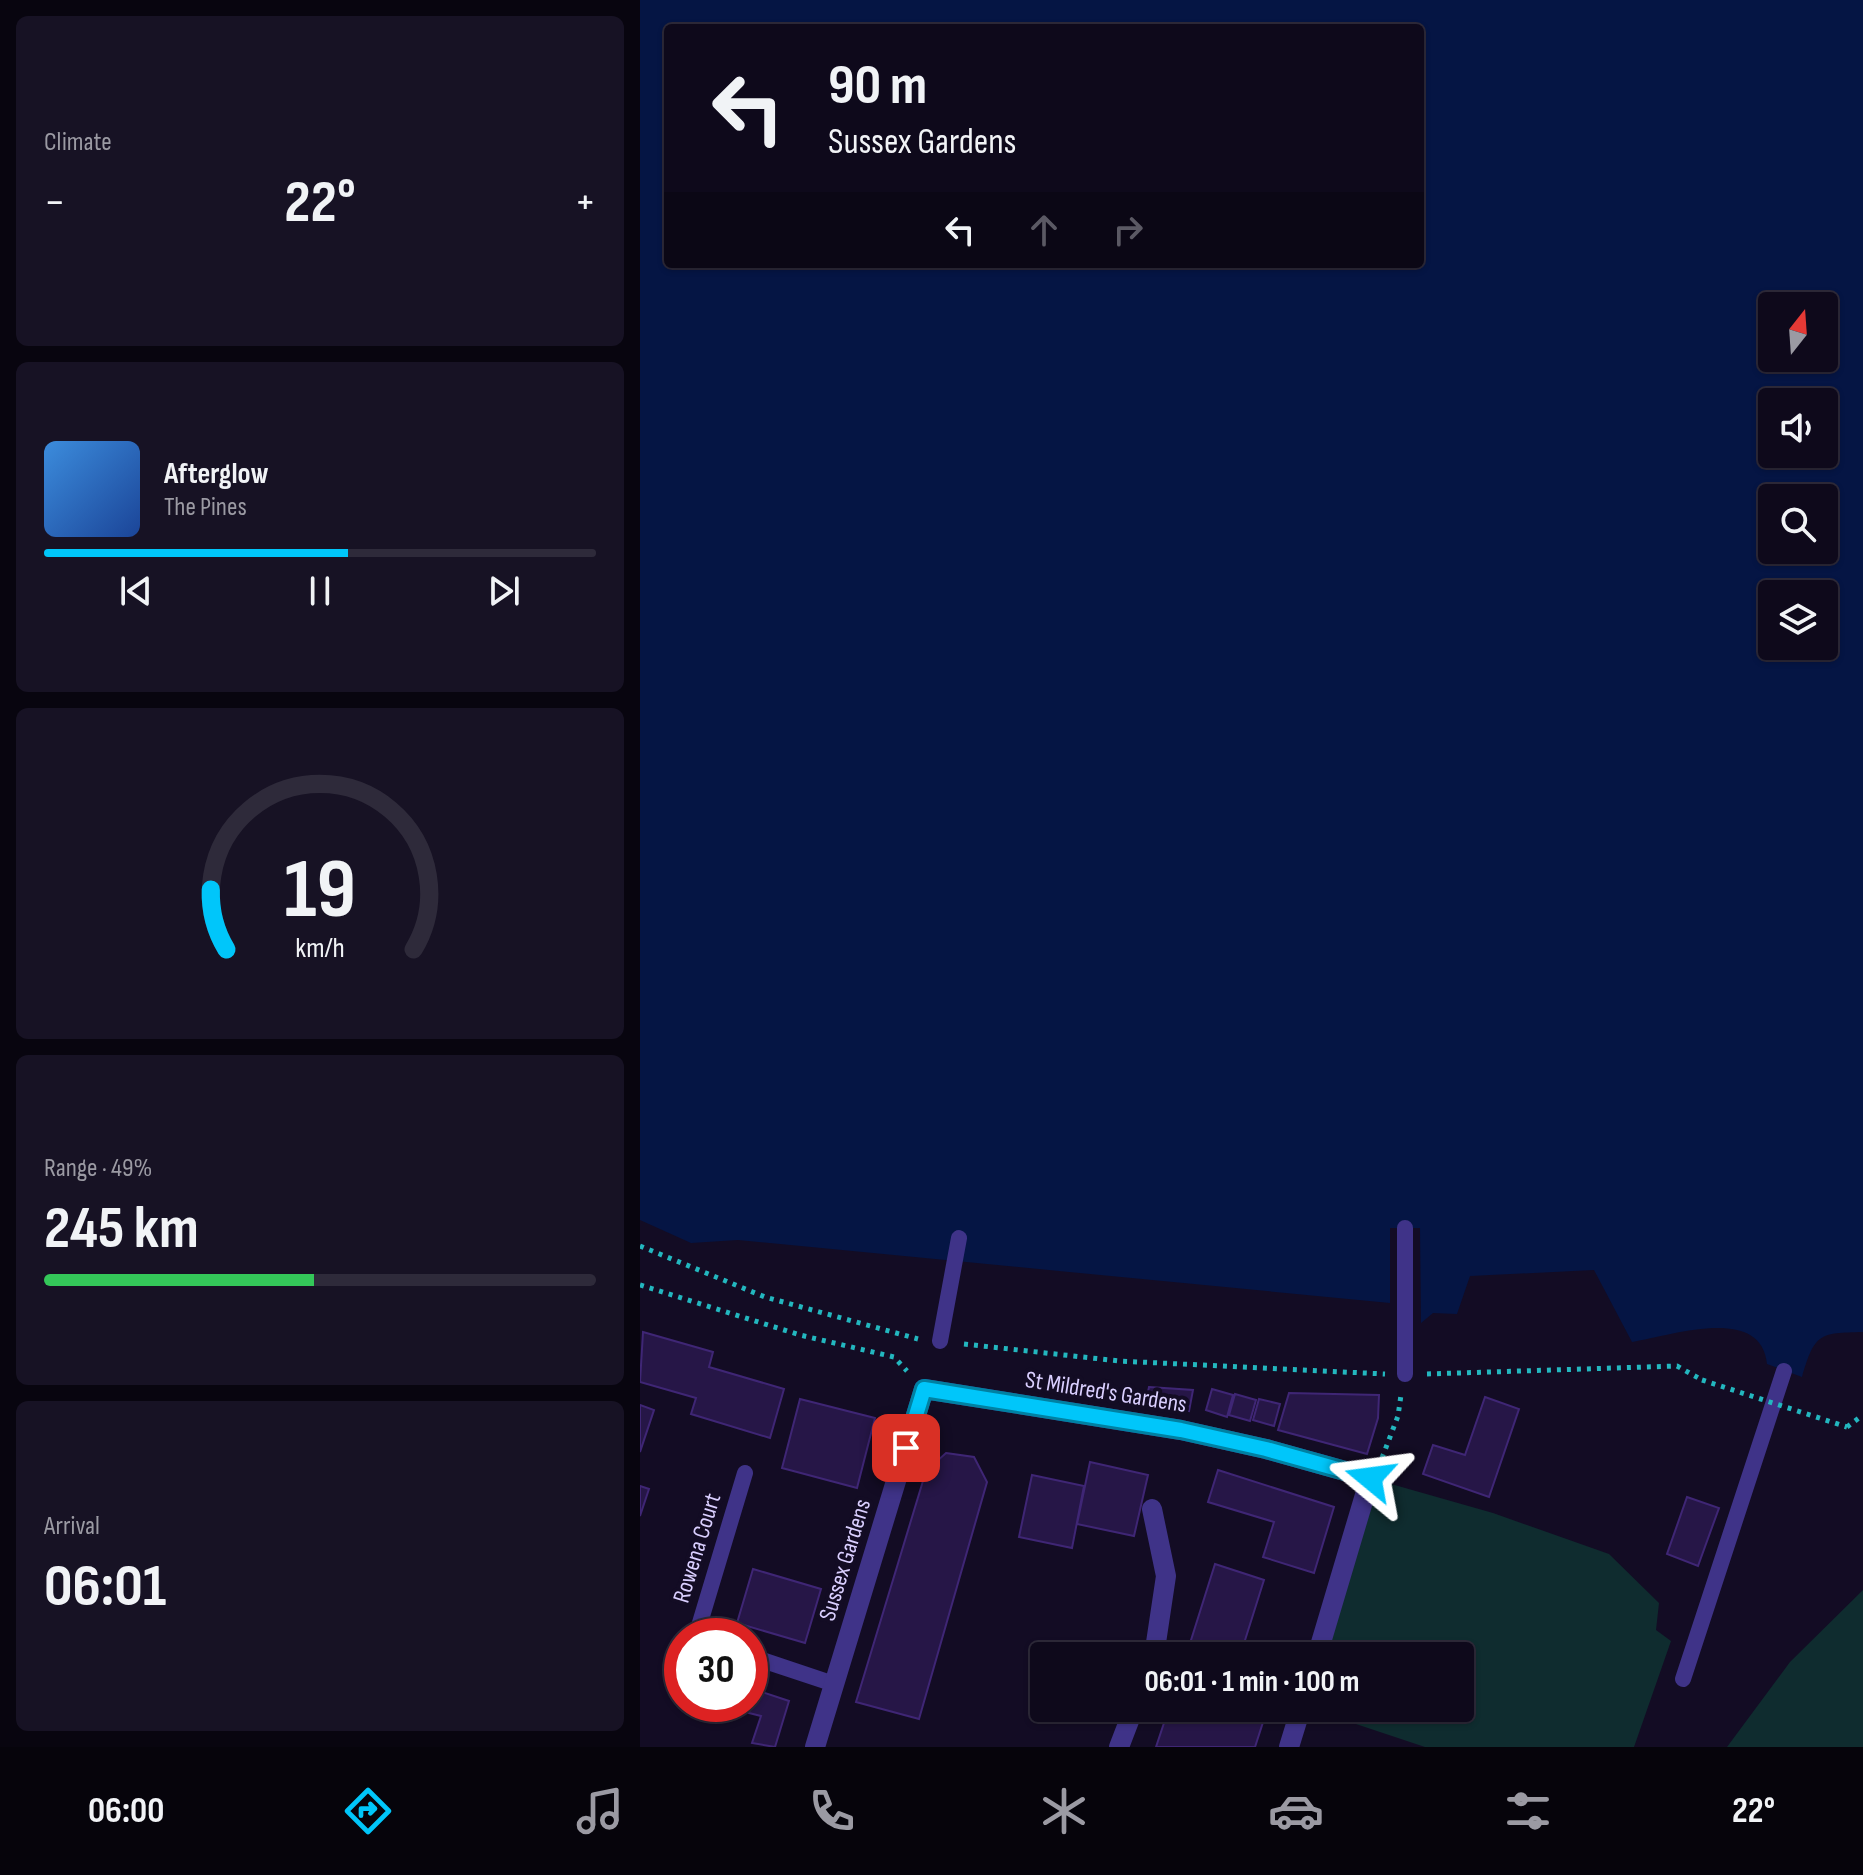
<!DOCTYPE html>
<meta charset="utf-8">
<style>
:root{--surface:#0e091b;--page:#171224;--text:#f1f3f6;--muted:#9b9aa3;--line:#2e2a3a;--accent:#00c6fa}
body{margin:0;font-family:"Sofia Sans Condensed",sans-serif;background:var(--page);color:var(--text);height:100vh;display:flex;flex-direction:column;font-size:30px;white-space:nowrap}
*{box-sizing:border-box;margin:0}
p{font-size:26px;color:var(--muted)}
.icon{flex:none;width:44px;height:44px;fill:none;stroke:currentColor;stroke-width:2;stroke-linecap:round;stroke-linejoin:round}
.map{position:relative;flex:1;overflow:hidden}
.sheet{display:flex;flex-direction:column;gap:16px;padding:16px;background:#08050f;width:640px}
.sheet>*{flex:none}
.guide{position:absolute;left:24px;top:24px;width:760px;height:244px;border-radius:8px;box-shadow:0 2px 6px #0004,0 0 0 2px var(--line);background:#0e091b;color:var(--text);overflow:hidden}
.needle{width:52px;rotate:17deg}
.buttons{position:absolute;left:1118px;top:292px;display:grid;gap:16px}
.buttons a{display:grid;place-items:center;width:80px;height:80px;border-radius:8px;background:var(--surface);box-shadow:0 2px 6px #0004,0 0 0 2px var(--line);font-size:40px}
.speed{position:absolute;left:24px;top:1618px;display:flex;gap:16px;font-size:40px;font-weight:700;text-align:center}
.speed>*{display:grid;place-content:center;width:104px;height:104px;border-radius:50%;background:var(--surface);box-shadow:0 2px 6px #0004,0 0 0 2px var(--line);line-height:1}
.speed .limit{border:12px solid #d22;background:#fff;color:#111}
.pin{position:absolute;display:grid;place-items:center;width:68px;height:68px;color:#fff;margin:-34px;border-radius:16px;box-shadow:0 4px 12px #0006}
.me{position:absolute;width:88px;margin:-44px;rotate:286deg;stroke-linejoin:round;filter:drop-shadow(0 0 6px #0008)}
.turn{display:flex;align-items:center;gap:28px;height:168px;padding:0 32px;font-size:36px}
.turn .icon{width:104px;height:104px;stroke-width:2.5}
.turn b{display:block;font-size:56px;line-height:68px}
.lanes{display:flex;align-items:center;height:76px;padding:0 32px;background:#0003;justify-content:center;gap:40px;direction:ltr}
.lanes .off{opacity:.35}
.big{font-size:60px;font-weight:700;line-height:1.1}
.sheet .widget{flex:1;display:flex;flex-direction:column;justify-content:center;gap:12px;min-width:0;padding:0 28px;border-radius:12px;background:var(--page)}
.sheet .dial{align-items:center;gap:0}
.dial svg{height:208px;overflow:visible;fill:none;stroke:var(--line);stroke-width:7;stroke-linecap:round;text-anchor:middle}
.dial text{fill:var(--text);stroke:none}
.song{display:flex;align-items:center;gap:24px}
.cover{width:96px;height:96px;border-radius:12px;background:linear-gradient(135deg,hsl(210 70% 55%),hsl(220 70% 35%))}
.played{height:8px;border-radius:4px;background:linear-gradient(90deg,var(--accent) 55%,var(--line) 55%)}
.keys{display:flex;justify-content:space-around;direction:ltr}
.heat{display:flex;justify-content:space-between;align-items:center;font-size:44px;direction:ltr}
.charge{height:12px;border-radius:6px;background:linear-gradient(90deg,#34c759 49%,var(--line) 0)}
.trip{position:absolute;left:390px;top:1642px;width:444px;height:80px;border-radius:8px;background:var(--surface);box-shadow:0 2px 6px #0004,0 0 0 2px var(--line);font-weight:700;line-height:80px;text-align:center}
.tab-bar{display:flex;height:128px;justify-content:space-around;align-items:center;background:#06040b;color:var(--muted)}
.tab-bar .icon{width:56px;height:56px}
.tab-bar .current{color:var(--accent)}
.tab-bar b{font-size:36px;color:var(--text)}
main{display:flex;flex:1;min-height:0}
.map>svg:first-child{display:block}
.green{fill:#0f2c2f}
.water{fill:#051544;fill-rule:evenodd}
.building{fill:#261647;stroke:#3f2675;stroke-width:2}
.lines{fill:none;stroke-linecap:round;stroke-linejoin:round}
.path{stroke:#23b7bf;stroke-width:5;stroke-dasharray:4 6;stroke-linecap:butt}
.service{stroke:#3f3388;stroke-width:16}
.minor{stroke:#3f3388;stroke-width:20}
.path-bridge{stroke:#23b7bf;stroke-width:5;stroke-dasharray:4 6;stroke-linecap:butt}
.route-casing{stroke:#0081a2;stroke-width:20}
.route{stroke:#00c6fa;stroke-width:14}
.labels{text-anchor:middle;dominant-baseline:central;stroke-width:8;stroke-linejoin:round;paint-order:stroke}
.street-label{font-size:24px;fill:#dacfff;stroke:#130c24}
</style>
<main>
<section class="sheet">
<div class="widget"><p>Climate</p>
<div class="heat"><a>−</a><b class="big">22°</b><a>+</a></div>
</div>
<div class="widget">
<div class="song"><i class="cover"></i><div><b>Afterglow</b><p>The Pines</p></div></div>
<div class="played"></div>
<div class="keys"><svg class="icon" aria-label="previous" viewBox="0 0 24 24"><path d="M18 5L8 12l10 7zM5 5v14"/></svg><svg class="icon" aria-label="pause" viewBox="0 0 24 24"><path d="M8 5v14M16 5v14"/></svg><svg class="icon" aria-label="next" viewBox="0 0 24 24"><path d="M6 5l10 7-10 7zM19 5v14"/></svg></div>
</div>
<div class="widget dial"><svg viewBox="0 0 100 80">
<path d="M14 69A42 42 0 1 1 86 69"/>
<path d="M14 69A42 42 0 0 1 8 46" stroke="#00c6fa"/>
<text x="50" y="56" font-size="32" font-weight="700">19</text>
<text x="50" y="72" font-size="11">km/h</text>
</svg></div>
<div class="widget"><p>Range · 49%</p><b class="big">245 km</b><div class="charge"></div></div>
<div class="widget"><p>Arrival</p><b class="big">06:01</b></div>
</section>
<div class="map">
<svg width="1223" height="1747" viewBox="0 0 1223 1747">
<rect width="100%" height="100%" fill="#130c24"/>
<path class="green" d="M730,1478l123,35 116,41 50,49 -3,27 15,11 -37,106h-209l-117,-39h152v-52h-143z
M1223,1590v157h-136l63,-85z"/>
<path class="water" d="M0,0h1223v1332c-44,1 -48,1 -61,45l-35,-13c-6,-60 -96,-28 -135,-22l-38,-72 -124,6 -13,38 -24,-1 -12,10 -1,-95h-30v75l-652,-63 -47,3 -51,-23zM28,28h752v236h-752zM1132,306h52v52h-52zM1132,402h52v52h-52zM1132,498h52v52h-52zM1132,594h52v52h-52z"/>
<path class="building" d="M3,1332l70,20 -4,15 75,22 -14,49 -79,-24 5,-16 -56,-16z
M509,1387l44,3 -4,21 -43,-10z
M572,1389l21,6 -6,22 -21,-7z
M649,1393l90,2 -1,23 -11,36 -89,-24z
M595,1394l21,6 -6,21 -21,-6z
M845,1397l34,12 -30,88 -66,-23 10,-29 32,10z
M160,1399l75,19 -18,70 -75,-20z
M619,1399l21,5 -6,22 -21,-6z
M0,1405l14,5 -14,42z
M306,1453l28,4 13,25 -68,237 -63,-17 70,-231z
M450,1462l58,13 -14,61 -57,-12z
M578,1470l116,37 -20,66 -51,-16 11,-35 -66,-20z
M392,1475l52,11 -12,62 -53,-11z
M0,1486l9,3 -9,27z
M1047,1497l32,11 -21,58 -31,-12z
M575,1564l49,16 -24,76h-54z
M113,1569l68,20 -16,54 -68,-20z
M116,1690l33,11 -14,46 -23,-4 9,-27 -12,-3z
M529,1708h74l22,8 -10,31h-99z"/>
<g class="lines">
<path class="path" d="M0,1246l125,51 153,42
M0,1285l160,50 94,22 13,14
M324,1344l155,17 266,13
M787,1374l250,-8 25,14
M1207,1427l16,-12
M742,1458l16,-42 3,-21"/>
<path class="service" d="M300,1341l19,-103
M765,1374v-146
M56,1636l49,-163
M110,1656l84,28
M1043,1679l101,-308
M39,1685l3,-9"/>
<path class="minor" d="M512,1509l14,67 -12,80
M175,1747l109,-358 257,41 85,19 104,29 -53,178
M479,1747l15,-39
M649,1747l12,-39"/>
<path class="path-bridge" d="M1062,1380l145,47"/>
</g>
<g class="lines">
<g class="route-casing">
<path id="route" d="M266,1448l18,-59 257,41 85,19 104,29"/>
</g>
<use href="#route" class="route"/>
</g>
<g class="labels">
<g class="street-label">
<text transform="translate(466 1392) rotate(9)">St Mildred's Gardens</text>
<text transform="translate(57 1548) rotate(-73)">Rowena Court</text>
<text transform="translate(205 1560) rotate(-73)">Sussex Gardens</text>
</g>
</g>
</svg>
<div class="buttons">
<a><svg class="needle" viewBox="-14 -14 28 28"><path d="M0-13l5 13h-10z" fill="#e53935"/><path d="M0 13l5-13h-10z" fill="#9b9aa3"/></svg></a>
<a><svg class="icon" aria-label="sound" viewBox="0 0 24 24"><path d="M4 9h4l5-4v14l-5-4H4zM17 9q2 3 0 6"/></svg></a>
<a><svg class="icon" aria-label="search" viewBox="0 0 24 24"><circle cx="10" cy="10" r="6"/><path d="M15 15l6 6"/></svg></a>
<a><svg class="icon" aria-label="layers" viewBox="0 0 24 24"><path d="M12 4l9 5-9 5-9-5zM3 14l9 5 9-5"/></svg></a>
</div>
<div class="speed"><div class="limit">30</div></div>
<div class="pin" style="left:266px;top:1448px;background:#d93025"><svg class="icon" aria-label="arrive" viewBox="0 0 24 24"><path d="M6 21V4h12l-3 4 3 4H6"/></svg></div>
<svg class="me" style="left:730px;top:1478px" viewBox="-20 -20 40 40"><path d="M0-17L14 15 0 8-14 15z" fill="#00c6fa" stroke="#fff" stroke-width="4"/></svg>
<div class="trip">06:01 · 1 min · 100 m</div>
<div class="guide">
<div class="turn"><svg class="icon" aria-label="left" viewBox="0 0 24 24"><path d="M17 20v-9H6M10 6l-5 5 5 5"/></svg><div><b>90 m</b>Sussex Gardens</div></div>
<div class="lanes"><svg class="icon" aria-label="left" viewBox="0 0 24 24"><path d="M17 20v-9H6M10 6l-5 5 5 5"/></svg><svg class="icon off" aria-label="ahead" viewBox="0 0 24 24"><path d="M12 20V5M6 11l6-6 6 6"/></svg><svg class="icon off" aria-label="right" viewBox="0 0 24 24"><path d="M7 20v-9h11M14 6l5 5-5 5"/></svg></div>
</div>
</div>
</main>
<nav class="tab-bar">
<b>06:00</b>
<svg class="icon current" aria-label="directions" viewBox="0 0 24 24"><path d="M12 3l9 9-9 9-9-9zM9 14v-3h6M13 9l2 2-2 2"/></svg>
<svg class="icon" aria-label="music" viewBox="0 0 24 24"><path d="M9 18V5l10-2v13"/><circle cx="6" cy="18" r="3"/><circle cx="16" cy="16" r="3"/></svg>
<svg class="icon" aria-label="phone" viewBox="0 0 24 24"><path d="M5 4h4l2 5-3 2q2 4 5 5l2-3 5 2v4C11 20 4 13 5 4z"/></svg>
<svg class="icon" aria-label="climate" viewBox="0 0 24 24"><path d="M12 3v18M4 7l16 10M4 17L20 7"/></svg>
<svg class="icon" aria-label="car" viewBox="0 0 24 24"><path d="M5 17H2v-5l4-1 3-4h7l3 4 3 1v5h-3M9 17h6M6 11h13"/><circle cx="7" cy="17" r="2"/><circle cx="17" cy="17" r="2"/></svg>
<svg class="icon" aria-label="filters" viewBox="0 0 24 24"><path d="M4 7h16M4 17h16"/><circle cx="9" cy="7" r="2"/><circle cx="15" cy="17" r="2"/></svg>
<b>22°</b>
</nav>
